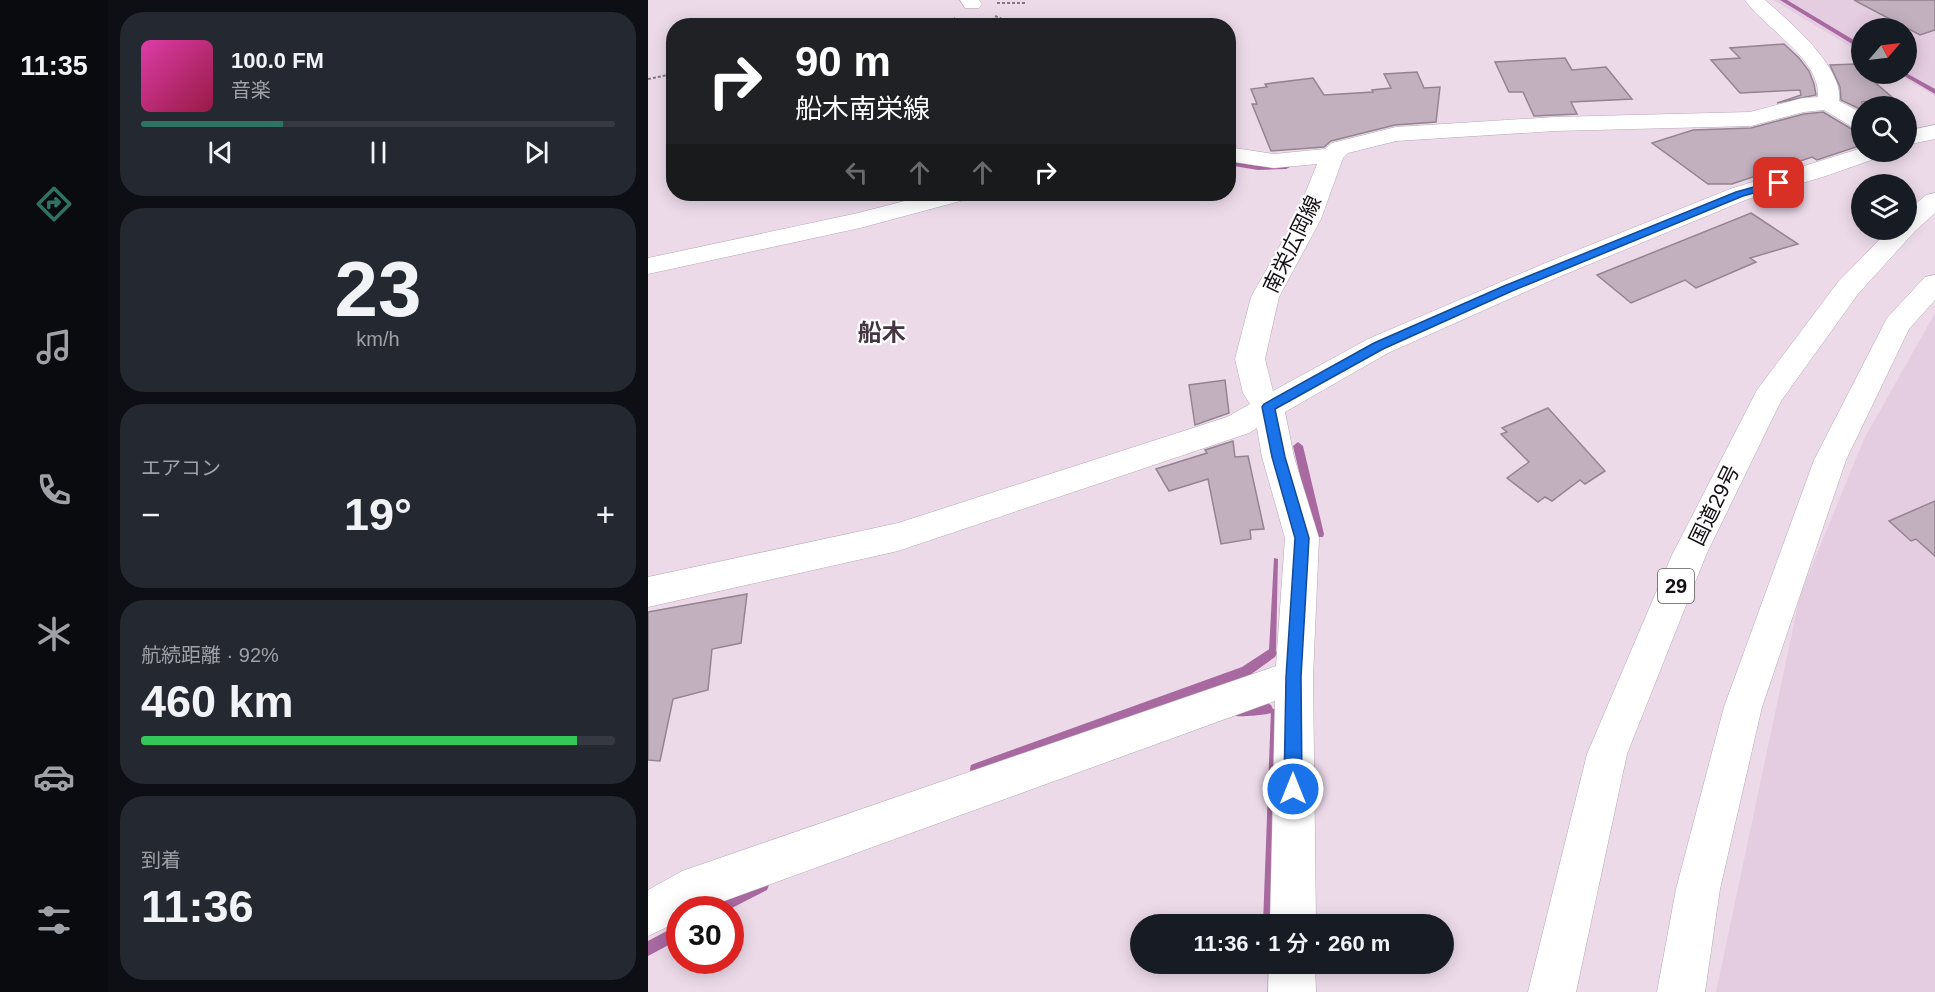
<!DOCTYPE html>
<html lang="ja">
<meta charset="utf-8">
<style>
:root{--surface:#171b24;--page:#242831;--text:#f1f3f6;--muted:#9ea1a6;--line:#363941;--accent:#307261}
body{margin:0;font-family:Arial,"Noto Sans JP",sans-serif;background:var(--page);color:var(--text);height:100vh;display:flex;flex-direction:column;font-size:22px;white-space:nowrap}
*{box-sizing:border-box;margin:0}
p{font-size:20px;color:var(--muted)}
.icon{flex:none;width:33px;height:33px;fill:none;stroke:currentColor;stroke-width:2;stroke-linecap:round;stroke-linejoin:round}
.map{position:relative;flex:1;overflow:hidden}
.panel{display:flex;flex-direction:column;gap:12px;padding:12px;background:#0d0f14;width:540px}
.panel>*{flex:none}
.hud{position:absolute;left:18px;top:18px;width:570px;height:183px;border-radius:24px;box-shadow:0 3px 15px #0003;background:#202124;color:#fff;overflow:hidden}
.needle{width:39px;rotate:62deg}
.tools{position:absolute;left:1203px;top:18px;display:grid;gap:12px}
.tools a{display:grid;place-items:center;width:66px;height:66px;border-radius:50%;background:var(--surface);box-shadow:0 3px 15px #0003;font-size:30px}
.speed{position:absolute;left:18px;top:896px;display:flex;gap:12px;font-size:30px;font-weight:700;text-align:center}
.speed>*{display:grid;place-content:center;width:78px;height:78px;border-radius:50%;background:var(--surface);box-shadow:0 3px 15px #0003;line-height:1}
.speed .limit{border:9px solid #d22;background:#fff;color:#111}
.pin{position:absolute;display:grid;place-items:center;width:51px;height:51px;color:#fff;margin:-26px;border-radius:12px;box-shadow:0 3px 9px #0006}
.me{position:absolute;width:66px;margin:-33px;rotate:0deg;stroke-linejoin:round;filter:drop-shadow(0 0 4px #0008)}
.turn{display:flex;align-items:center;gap:21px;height:126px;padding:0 30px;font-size:27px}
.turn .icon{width:78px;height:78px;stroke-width:2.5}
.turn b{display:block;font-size:42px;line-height:51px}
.lanes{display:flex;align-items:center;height:57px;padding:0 30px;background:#0003;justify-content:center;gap:30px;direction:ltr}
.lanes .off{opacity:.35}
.big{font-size:45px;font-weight:600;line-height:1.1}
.panel .tile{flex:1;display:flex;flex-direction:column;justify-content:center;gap:9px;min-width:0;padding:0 21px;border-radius:24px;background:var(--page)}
.panel .dial{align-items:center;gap:0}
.dial b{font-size:78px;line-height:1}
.song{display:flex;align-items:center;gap:18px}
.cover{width:72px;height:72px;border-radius:9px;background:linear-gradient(135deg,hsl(320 70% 55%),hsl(340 70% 35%))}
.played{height:6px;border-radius:3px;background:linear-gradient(90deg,var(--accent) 30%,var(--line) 30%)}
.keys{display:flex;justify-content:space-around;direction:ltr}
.heat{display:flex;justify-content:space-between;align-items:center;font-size:33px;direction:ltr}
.charge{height:9px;border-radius:4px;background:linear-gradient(90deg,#34c759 92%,var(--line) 0)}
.trip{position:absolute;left:482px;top:914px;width:324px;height:60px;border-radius:30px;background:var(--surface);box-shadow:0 3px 15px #0003;font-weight:600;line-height:60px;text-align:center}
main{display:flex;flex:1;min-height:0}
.dock{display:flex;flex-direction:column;width:108px;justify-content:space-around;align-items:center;background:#090b0e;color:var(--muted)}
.dock .icon{width:42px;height:42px}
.dock .active{color:var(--accent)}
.dock b{font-size:27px;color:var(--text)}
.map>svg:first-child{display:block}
.built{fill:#e5cde1}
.water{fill:#a869a0}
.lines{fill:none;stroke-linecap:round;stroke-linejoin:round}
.stream{fill:#a869a0;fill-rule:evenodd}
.building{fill:#c2b0bf;stroke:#948491;stroke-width:1.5}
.minor-casing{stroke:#b9a7b6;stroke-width:1}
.highway-casing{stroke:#b9a7b6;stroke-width:1}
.path{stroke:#837781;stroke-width:2;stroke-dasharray:3 2;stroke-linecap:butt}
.minor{fill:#fff;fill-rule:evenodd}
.highway{fill:#fff;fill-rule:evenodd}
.route{fill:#1a73e8;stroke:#114b97;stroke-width:1.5}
.labels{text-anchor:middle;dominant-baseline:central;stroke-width:4.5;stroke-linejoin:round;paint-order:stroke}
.shield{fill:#fff;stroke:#5b575a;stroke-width:1.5}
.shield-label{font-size:20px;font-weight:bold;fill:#150f14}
.street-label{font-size:21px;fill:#150f14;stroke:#fff}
.quarter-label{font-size:24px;font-weight:bold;fill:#443541;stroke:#fff}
</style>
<main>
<nav class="dock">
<b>11:35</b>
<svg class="icon active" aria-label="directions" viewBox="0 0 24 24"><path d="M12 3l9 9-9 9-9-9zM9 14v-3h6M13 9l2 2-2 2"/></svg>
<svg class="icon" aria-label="music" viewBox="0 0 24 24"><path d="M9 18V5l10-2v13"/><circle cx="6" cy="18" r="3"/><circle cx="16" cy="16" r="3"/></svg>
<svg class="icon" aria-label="phone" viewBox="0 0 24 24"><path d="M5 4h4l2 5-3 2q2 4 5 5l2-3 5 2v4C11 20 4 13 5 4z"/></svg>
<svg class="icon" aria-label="climate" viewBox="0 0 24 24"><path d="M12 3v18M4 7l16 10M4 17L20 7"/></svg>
<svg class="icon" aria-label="car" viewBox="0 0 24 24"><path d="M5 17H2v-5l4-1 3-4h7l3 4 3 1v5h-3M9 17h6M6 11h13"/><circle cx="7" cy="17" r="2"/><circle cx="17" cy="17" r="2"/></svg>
<svg class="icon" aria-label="filters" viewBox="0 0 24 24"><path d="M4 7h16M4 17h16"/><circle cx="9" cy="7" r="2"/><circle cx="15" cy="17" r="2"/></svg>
</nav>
<section class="panel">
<div class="tile">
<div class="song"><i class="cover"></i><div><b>100.0 FM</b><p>音楽</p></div></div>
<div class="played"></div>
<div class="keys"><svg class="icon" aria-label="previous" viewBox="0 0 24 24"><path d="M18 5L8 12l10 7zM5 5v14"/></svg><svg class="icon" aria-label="pause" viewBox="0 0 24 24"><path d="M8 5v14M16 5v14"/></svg><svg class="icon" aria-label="next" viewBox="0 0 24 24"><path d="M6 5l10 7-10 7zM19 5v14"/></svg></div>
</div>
<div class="tile dial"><b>23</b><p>km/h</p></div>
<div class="tile"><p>エアコン</p>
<div class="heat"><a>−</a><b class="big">19°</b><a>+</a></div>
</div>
<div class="tile"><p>航続距離 · 92%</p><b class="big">460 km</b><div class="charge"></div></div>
<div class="tile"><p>到着</p><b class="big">11:36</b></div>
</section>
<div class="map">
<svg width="1287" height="992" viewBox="0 0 1287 992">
<rect width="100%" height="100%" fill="#ecdae9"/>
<path class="built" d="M1125,0h162v96l-38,-22h9v-46h-44l-1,25z
M1287,313v679h-219l84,-397 64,-156z"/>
<path class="water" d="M626,558l4,1 -2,91h-7z
M623,709h7l-8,215h-7z"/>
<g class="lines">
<path class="stream" d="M1132,0h7l75,45v5z
M1258,73l29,16v5l-34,-20z
M580,161l30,5 28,-1 4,2 -4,2 -28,1 -30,-5z
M650,442l5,4 21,88 -1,3h-8l-1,-3 -21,-88z
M623,648l4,1 2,4 -2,4 -25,18 -274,100 -5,-2 -1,-4 1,-4 5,-2 266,-96z
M601,703h18l4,2 2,4 -2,4c-5,2 -31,4 -35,3l-2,-4 2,-4z
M114,878l5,2 2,5 -2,5 -37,19h-20l2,-5z
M32,924v15l-32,17v-15z"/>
</g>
<path class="building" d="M1206,0h81v30l-15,5z
M1136,44l15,14 10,13 5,13 2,11 -39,8 24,-8 -1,-5 -60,3 -29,-33 29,-2 -10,-10z
M917,58l7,12 34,-3 26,32 -61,3 6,12 -43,2 -11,-24h-14l-14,-30z
M1208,64l6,10h3l28,24 -31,4v8l-21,-10 -1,-13 -10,-22z
M769,72l7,16 16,-1 -4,35 -41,3 -64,16 -7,6 -53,4 -19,-47h5l-6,-15 16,-2 -2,-3 48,-6 11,17 49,-3 -1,-2 19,-2 -7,-14z
M1175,112l30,18 9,2v13l-45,15 -5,-3 -80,27h-24l-56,-41 41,-13 58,-2 53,-14z
M1103,213l47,31 -48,14 6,4 -60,26 -11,-8 -54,23 -34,-28z
M577,380l4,33 -34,12 -6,-40z
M900,408l57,63 -20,13 -5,-4 -28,21 -7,-4 -7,5 -31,-24 22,-16 -28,-28 6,-2 -5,-4z
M585,441l2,16 13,-1 16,73 -14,1 1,9 -30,5 -13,-65 -39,12 -13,-22 51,-16 -2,-3z
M1287,501v55l-19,-17 -5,2 -22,-20z
M99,594l-6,49 -29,6 -4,41 -35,9 -13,62 -12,-1v-148z"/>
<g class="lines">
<g class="minor-casing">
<path id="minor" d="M312,0h19l3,4 -3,4h-14z
M1097,0h20c24,21 79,67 74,101l23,12v17l-8,-2 -30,-18 -20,2 -53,14 -196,5 -159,10 -48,12 -5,5 -22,61 -42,78 -14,62 8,32 95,-52 175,-75 187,-75 132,-41v4h22l-4,5 -54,19 -78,23 -187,77 -173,77 -103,59 9,45 25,81 -6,139 3,247h-46l5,-223 -573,208h-22v12l-32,15v-46l34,-19 594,-205 9,-128 -23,-81 -5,-29 -8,5 -351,118 -250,56v-30l250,-54 329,-106 23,-13 -7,-11 -8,-34 16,-62 44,-78 22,-55 -43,4 -46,-7v-14l46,7 51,-5 7,-6 64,-16 159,-10 195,-5 53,-14 15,-1c3,-38 -54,-69 -73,-97z
M1287,125v14l-29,6v-14z
M284,194h39l-3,5 -108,29 -212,46v-16l210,-45z
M621,963h46l1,29h-48z"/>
</g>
<g class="highway-casing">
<path id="highway" d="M1287,193v20l-20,18 -57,63 -77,107 -75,154 -79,199 -51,238h-48l59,-238 85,-199 85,-165 81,-108 51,-52h17v-18l20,-17z
M1287,275v25l-26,29 -63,131 -84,247 -42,182 -15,103h-48l19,-103 48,-182 90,-247 73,-142 38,-41z"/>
</g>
<path class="path" d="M349,3h30
M347,16l24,10
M288,26l19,-8
M0,79l25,-5"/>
<use href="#minor" class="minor"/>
<use href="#highway" class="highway"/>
</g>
<path class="route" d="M1131,180h3v5l-39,11 -231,95 -129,58 -108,60 10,48 24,81 -8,139 1,112 -3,6 -6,2 -6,-2 -3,-6 2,-112 9,-139 -23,-81 -10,-50 2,-3 110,-61 130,-57 232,-94z"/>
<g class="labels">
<rect class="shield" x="1010" y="569" width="36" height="34" rx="4.5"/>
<g class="shield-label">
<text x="1028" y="586">29</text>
</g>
<g class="street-label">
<text transform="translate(644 244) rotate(-64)">南栄広岡線</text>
<text transform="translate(1066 505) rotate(-64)">国道29号</text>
</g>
<g class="quarter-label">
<text x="234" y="332">船木</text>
</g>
</g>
</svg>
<div class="tools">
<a><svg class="needle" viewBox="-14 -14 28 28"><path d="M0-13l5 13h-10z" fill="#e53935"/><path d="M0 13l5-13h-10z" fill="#9ea1a6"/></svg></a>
<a><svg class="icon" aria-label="search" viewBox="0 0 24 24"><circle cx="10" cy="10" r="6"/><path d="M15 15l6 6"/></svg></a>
<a><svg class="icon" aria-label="layers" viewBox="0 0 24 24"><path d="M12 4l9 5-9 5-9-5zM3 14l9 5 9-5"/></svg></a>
</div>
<div class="speed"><div class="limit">30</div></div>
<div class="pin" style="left:1131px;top:183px;background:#d93025"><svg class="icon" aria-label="arrive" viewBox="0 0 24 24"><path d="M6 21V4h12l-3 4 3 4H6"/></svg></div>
<svg class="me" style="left:645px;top:789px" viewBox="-20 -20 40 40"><circle r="17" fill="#1a73e8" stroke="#fff" stroke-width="3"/><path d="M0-11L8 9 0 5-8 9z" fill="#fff"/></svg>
<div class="trip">11:36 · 1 分 · 260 m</div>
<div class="hud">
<div class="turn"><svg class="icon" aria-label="right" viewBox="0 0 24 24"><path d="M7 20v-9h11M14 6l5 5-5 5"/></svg><div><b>90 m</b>船木南栄線</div></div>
<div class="lanes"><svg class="icon off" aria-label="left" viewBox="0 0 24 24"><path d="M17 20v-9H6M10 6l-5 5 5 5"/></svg><svg class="icon off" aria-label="ahead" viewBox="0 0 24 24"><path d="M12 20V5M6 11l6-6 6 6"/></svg><svg class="icon off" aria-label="ahead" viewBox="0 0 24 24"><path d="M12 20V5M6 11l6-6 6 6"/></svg><svg class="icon" aria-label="right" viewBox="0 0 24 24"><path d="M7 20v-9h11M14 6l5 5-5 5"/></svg></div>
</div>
</div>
</main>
